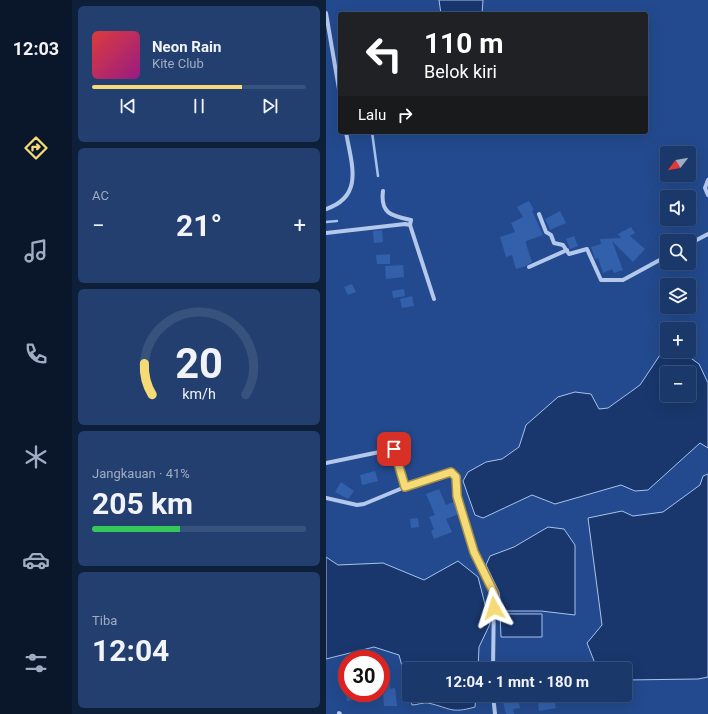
<!DOCTYPE html>
<html lang="id">
<meta charset="utf-8">
<style>
:root{--surface:#1a386a;--page:#233f70;--text:#f1f3f6;--muted:#9facc1;--line:#38527e;--accent:#f6da76}
body{margin:0;font-family:Roboto,sans-serif;background:var(--page);color:var(--text);height:100vh;display:flex;flex-direction:column;font-size:15px;white-space:nowrap}
*{box-sizing:border-box;margin:0}
p{font-size:13px;color:var(--muted)}
.icon{flex:none;width:22px;height:22px;fill:none;stroke:currentColor;stroke-width:2;stroke-linecap:round;stroke-linejoin:round}
.map{position:relative;flex:1;overflow:hidden}
.panel{display:flex;flex-direction:column;gap:6px;padding:6px;background:#0e1f3a;width:254px}
.panel>*{flex:none}
.banner{position:absolute;left:12px;top:12px;width:310px;height:122px;border-radius:4px;box-shadow:0 4px 16px #0002,0 0 0 1px var(--line);background:#202124;color:#fff;overflow:hidden}
.needle{width:26px;rotate:239deg}
.tools{position:absolute;left:334px;top:146px;display:grid;gap:8px}
.tools a{display:grid;place-items:center;width:36px;height:36px;border-radius:4px;background:var(--surface);box-shadow:0 4px 16px #0002,0 0 0 1px var(--line);font-size:20px}
.speed{position:absolute;left:12px;top:650px;display:flex;gap:8px;font-size:20px;font-weight:700;text-align:center}
.speed>*{display:grid;place-content:center;width:52px;height:52px;border-radius:50%;background:var(--surface);box-shadow:0 4px 16px #0002,0 0 0 1px var(--line);line-height:1}
.speed .limit{border:6px solid #d22;background:#fff;color:#111}
.pin{position:absolute;display:grid;place-items:center;width:34px;height:34px;color:#fff;margin:-17px;border-radius:8px;box-shadow:0 2px 6px #0006}
.me{position:absolute;width:44px;margin:-22px;rotate:354deg;stroke-linejoin:round;filter:drop-shadow(0 0 3px #0008)}
.turn{display:flex;align-items:center;gap:14px;height:84px;padding:0 20px;font-size:18px}
.turn .icon{width:52px;height:52px;stroke-width:2.5}
.turn b{display:block;font-size:28px;line-height:34px}
.then{display:flex;align-items:center;height:38px;padding:0 20px;background:#0003;gap:8px;font-size:15px}
.big{font-size:30px;font-weight:700;line-height:1.1}
.panel .widget{flex:1;display:flex;flex-direction:column;justify-content:center;gap:6px;min-width:0;padding:0 14px;border-radius:6px;background:var(--page)}
.panel .dial{align-items:center;gap:0}
.dial svg{height:104px;overflow:visible;fill:none;stroke:var(--line);stroke-width:7;stroke-linecap:round;text-anchor:middle}
.dial text{fill:var(--text);stroke:none}
.song{display:flex;align-items:center;gap:12px}
.cover{width:48px;height:48px;border-radius:6px;background:linear-gradient(135deg,hsl(0 70% 55%),hsl(310 70% 35%))}
.played{height:4px;border-radius:2px;background:linear-gradient(90deg,var(--accent) 70%,var(--line) 70%)}
.keys{display:flex;justify-content:space-around;direction:ltr}
.heat{display:flex;justify-content:space-between;align-items:center;font-size:22px;direction:ltr}
.charge{height:6px;border-radius:3px;background:linear-gradient(90deg,#34c759 41%,var(--line) 0)}
.trip{position:absolute;left:76px;top:662px;width:230px;height:40px;border-radius:4px;background:var(--surface);box-shadow:0 4px 16px #0002,0 0 0 1px var(--line);font-weight:700;line-height:40px;text-align:center}
main{display:flex;flex:1;min-height:0}
.tabs{display:flex;flex-direction:column;width:72px;justify-content:space-around;align-items:center;background:#0a162a;color:var(--muted)}
.tabs .icon{width:28px;height:28px}
.tabs .active{color:var(--accent)}
.tabs b{font-size:18px;color:var(--text)}
.map>svg:first-child{display:block}
.water{fill:#19376d;stroke:#a7c2ec;fill-rule:evenodd}
.lines{fill:none;stroke-linecap:round;stroke-linejoin:round}
.stream{stroke:#a7c2ec;stroke-width:2.5}
.building{fill:#3360ab}
.street{stroke:#b3c8eb;stroke-width:4}
.route-casing{stroke:#a08e4d;stroke-width:10}
.route{stroke:#f6da76;stroke-width:7}
</style>
<main>
<nav class="tabs">
<b>12:03</b>
<svg class="icon active" aria-label="directions" viewBox="0 0 24 24"><path d="M12 3l9 9-9 9-9-9zM9 14v-3h6M13 9l2 2-2 2"/></svg>
<svg class="icon" aria-label="music" viewBox="0 0 24 24"><path d="M9 18V5l10-2v13"/><circle cx="6" cy="18" r="3"/><circle cx="16" cy="16" r="3"/></svg>
<svg class="icon" aria-label="phone" viewBox="0 0 24 24"><path d="M5 4h4l2 5-3 2q2 4 5 5l2-3 5 2v4C11 20 4 13 5 4z"/></svg>
<svg class="icon" aria-label="climate" viewBox="0 0 24 24"><path d="M12 3v18M4 7l16 10M4 17L20 7"/></svg>
<svg class="icon" aria-label="car" viewBox="0 0 24 24"><path d="M5 17H2v-5l4-1 3-4h7l3 4 3 1v5h-3M9 17h6M6 11h13"/><circle cx="7" cy="17" r="2"/><circle cx="17" cy="17" r="2"/></svg>
<svg class="icon" aria-label="filters" viewBox="0 0 24 24"><path d="M4 7h16M4 17h16"/><circle cx="9" cy="7" r="2"/><circle cx="15" cy="17" r="2"/></svg>
</nav>
<section class="panel">
<div class="widget">
<div class="song"><i class="cover"></i><div><b>Neon Rain</b><p>Kite Club</p></div></div>
<div class="played"></div>
<div class="keys"><svg class="icon" aria-label="previous" viewBox="0 0 24 24"><path d="M18 5L8 12l10 7zM5 5v14"/></svg><svg class="icon" aria-label="pause" viewBox="0 0 24 24"><path d="M8 5v14M16 5v14"/></svg><svg class="icon" aria-label="next" viewBox="0 0 24 24"><path d="M6 5l10 7-10 7zM19 5v14"/></svg></div>
</div>
<div class="widget"><p>AC</p>
<div class="heat"><a>−</a><b class="big">21°</b><a>+</a></div>
</div>
<div class="widget dial"><svg viewBox="0 0 100 80">
<path d="M14 69A42 42 0 1 1 86 69"/>
<path d="M14 69A42 42 0 0 1 8 45" stroke="#f6da76"/>
<text x="50" y="56" font-size="32" font-weight="700">20</text>
<text x="50" y="72" font-size="11">km/h</text>
</svg></div>
<div class="widget"><p>Jangkauan · 41%</p><b class="big">205 km</b><div class="charge"></div></div>
<div class="widget"><p>Tiba</p><b class="big">12:04</b></div>
</section>
<div class="map">
<svg width="382" height="714" viewBox="0 0 382 714">
<rect width="100%" height="100%" fill="#234a8e"/>
<path class="water" d="M113,0h44l-1,14h-41z
M359,354l14,10 9,19v65l-8,-5 -52,47 -13,1 -14,-6 -66,19 -23,-9 -49,23 -8,-3 -12,-34 5,-9 18,-10 16,-3 17,-12 7,-22 32,-28 17,-5 16,2 8,15 9,-1 32,-23 20,-30zM341,373h22v22h-22z
M382,474v203l-10,2 -73,1v-11h-24l-5,-3 -9,-23 15,-18 -14,-107 34,-7 11,5 30,-4 37,-27 3,-9z
M222,527l16,2 11,16v70l-34,-4h-39l-3,-19 -13,-27 4,-9 24,-9z
M0,557l12,8 45,-2 41,17 34,-19 20,16 12,47 -11,23 -1,22h-69v23l-10,-37 -25,-8 -48,12z
M174,614h42v23h-41z
M84,695h66l-1,12c-25,7 -24,1 -47,-4 -4,-1 -11,2 -16,2z"/>
<g class="lines">
<path class="stream" d="M46,132l6,44
M0,222l11,-1"/>
</g>
<path class="building" d="M203,201l5,9 -2,1 11,24 -17,6v3l6,18 -6,4 -10,3 -4,-14 -6,2 -6,-20 15,-5 -4,-9 12,-6 -6,-10z
M234,211l6,12 -16,7 -5,-11z
M305,227l4,6 -5,3 15,13 -12,13 -21,-21 11,29 -9,3 -2,-4 -9,4 -5,-15 -3,1 -4,-12 10,-3 -1,-5 21,-1 -3,-4z
M56,230l1,12 -9,1 -1,-12z
M248,236l4,10 -8,3 -4,-10z
M64,254v10h-13l-1,-9z
M77,265l1,12 -18,2 -1,-13z
M26,284l4,8 -8,3 -4,-8z
M78,289l1,7 -12,2 -1,-7z
M86,296l2,10 -12,2 -2,-9z
M49,471l3,10 -16,4 -2,-10z
M15,482l13,9 -6,8 -13,-7z
M113,489l7,16 9,-4 4,13 -13,5 6,13 -18,7 -3,-8 3,-2 -5,-12 6,-2 -9,-21z
M92,518l1,9 -8,1 -1,-9z
M55,671h8l1,18 5,-1 2,18h-13l-1,-14h-2z
M20,693h11l1,6 -11,2z
M211,695h13v4h4l2,9 -17,3z
M192,699l2,9 -7,1 1,5h-8l-3,-12z"/>
<g class="lines">
<path class="street" d="M0,13l14,82
M382,180l-3,8 3,7
M57,191c-3,23 9,25 28,29l-1,5
M0,209c39,-13 25,-46 20,-77
M213,214l7,18 5,3 3,8 9,2 6,9 18,-5 14,31h22l44,-24
M0,233l79,-9 5,1 24,74
M363,244l19,-10
M203,267l38,-17
M0,463l68,-14 11,38
M0,498l31,7 7,-1 41,-17 46,-15 5,5 1,19 17,56 20,41 -1,76
M167,695l2,19
M13,713l1,1"/>
</g>
<g class="lines">
<g class="route-casing">
<path id="route" d="M68,449l11,38 46,-15 5,5 1,19 17,56 20,41v15"/>
</g>
<use href="#route" class="route"/>
</g>
</svg>
<div class="tools">
<a><svg class="needle" viewBox="-14 -14 28 28"><path d="M0-13l5 13h-10z" fill="#e53935"/><path d="M0 13l5-13h-10z" fill="#9facc1"/></svg></a>
<a><svg class="icon" aria-label="sound" viewBox="0 0 24 24"><path d="M4 9h4l5-4v14l-5-4H4zM17 9q2 3 0 6"/></svg></a>
<a><svg class="icon" aria-label="search" viewBox="0 0 24 24"><circle cx="10" cy="10" r="6"/><path d="M15 15l6 6"/></svg></a>
<a><svg class="icon" aria-label="layers" viewBox="0 0 24 24"><path d="M12 4l9 5-9 5-9-5zM3 14l9 5 9-5"/></svg></a>
<a>+</a>
<a>−</a>
</div>
<div class="speed"><div class="limit">30</div></div>
<div class="pin" style="left:68px;top:449px;background:#d93025"><svg class="icon" aria-label="arrive" viewBox="0 0 24 24"><path d="M6 21V4h12l-3 4 3 4H6"/></svg></div>
<svg class="me" style="left:168px;top:608px" viewBox="-20 -20 40 40"><path d="M0-17L14 15 0 8-14 15z" fill="#f6da76" stroke="#fff" stroke-width="4"/></svg>
<div class="trip">12:04 · 1 mnt · 180 m</div>
<div class="banner">
<div class="turn"><svg class="icon" aria-label="left" viewBox="0 0 24 24"><path d="M17 20v-9H6M10 6l-5 5 5 5"/></svg><div><b>110 m</b>Belok kiri</div></div>
<div class="then">Lalu<svg class="icon" aria-label="right" viewBox="0 0 24 24"><path d="M7 20v-9h11M14 6l5 5-5 5"/></svg></div>
</div>
</div>
</main>
